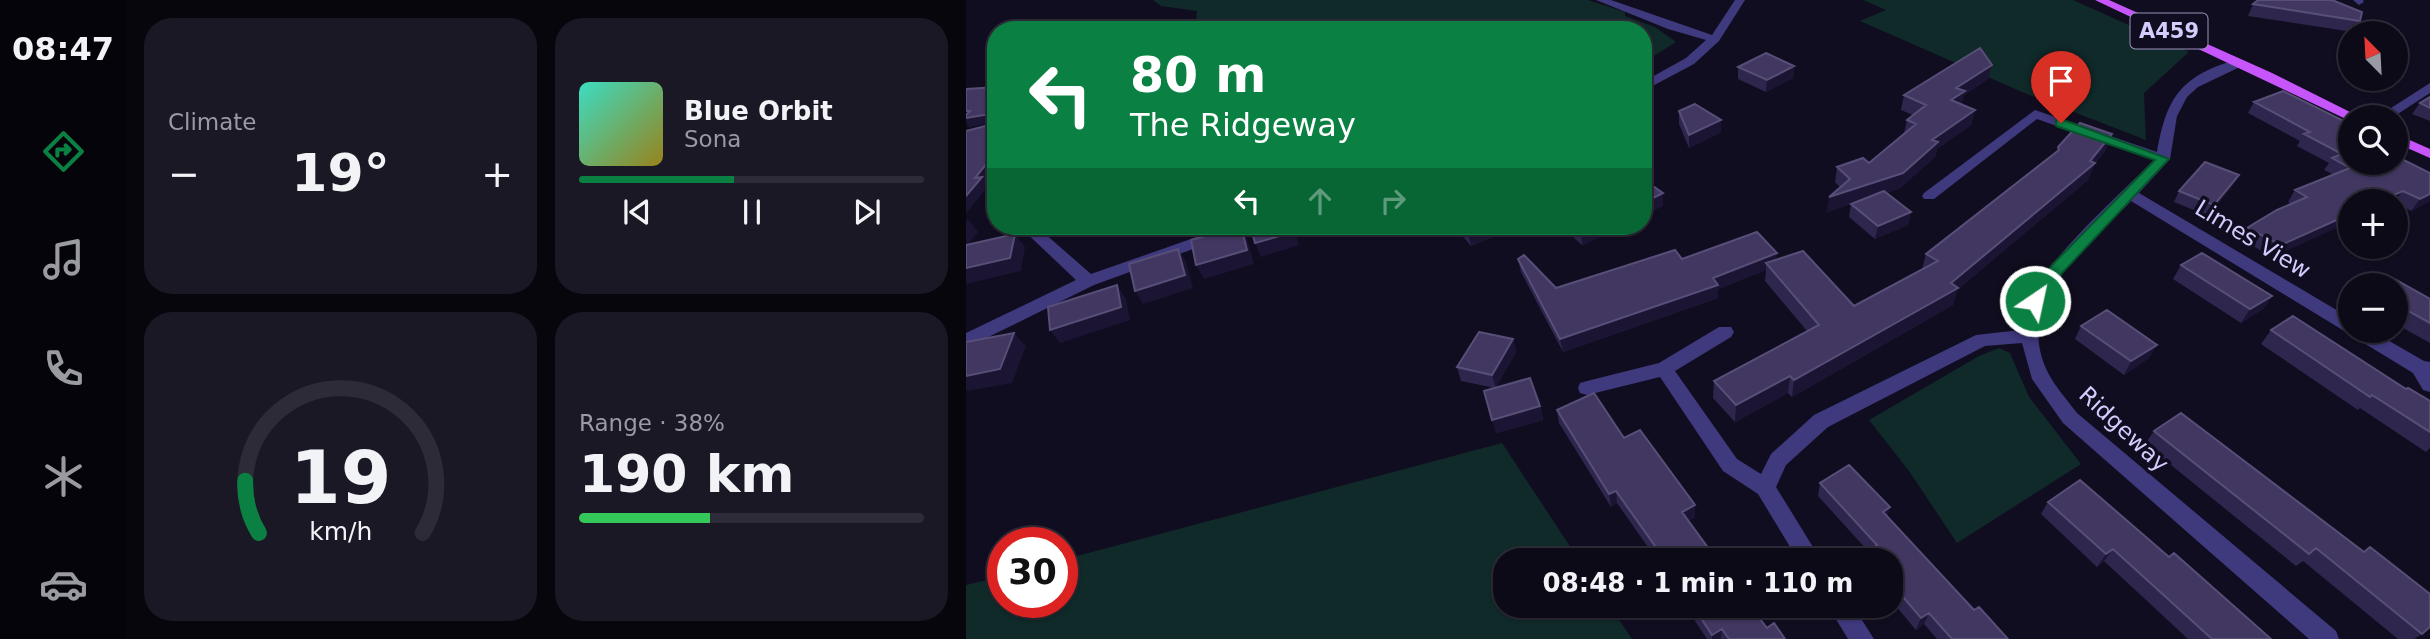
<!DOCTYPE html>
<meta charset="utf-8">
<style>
:root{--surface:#0d0a18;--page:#1b1825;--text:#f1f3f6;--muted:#9a9aa2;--line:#2d2b37;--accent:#0b8043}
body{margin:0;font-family:"DejaVu Sans",sans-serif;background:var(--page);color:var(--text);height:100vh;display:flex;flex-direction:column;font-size:26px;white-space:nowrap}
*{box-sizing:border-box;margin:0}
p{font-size:23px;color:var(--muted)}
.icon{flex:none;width:38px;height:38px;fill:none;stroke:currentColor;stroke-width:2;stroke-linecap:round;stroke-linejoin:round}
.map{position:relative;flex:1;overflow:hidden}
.side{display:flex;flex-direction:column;gap:18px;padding:18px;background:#07060d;width:840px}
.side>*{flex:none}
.top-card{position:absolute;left:21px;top:21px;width:665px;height:214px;border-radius:28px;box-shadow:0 2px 5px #0004,0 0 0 2px var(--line);background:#0b8043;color:#fff;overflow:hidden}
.needle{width:46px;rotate:336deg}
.fabs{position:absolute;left:1372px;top:21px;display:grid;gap:14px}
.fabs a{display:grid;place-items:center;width:70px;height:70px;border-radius:50%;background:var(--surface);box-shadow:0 2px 5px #0004,0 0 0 2px var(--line);font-size:35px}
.speed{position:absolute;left:21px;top:527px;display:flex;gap:14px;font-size:35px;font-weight:700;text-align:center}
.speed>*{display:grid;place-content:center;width:91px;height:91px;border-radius:50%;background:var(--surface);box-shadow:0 2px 5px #0004,0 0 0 2px var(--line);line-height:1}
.speed .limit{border:10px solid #d22;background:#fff;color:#111}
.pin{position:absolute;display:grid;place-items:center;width:60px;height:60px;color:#fff;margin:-72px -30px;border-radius:50% 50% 50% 0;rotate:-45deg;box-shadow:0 0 7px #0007}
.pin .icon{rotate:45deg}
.me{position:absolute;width:77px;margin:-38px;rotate:34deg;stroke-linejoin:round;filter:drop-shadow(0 0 5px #0008)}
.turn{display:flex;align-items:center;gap:24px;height:147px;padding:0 28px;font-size:32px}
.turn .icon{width:91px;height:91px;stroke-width:2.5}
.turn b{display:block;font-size:49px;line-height:60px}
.lanes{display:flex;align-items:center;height:66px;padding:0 28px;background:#0003;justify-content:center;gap:35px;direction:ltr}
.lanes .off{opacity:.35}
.big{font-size:52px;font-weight:800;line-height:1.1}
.side .widget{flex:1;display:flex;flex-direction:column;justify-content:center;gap:10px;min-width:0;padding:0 24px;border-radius:28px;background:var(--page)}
.side .dial{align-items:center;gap:0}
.dial svg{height:182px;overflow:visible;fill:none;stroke:var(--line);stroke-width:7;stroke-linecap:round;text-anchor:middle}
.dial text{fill:var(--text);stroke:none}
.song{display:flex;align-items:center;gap:21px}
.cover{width:84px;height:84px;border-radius:10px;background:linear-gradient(135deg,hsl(170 70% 55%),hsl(50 70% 35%))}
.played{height:7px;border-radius:4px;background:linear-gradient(90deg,var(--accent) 45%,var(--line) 45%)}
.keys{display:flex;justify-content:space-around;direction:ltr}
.heat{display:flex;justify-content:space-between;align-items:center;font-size:38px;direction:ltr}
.charge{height:10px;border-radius:5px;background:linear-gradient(90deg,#34c759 38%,var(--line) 0)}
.side .tiles{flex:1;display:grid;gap:18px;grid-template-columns:repeat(2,1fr)}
.trip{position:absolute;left:527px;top:548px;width:410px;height:70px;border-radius:28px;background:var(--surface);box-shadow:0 2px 5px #0004,0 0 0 2px var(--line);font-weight:800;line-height:70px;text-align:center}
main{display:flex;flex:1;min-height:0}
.menu{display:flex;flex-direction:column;width:126px;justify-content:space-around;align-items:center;background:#05040a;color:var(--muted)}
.menu .icon{width:49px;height:49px}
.menu .current{color:var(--accent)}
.menu b{font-size:32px;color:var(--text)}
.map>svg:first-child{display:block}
.green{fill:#102929}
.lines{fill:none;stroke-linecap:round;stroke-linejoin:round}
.minor{fill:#3f397e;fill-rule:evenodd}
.major{fill:#c755fc;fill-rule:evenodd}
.wall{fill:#2f264d}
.shaded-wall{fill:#1c1433}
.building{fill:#413760;stroke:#584f79;stroke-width:2}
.route{fill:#0b8043;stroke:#07532c;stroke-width:2}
.labels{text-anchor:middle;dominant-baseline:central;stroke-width:7;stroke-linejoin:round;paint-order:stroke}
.shield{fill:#110d20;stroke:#9a93bb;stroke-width:2}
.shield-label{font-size:21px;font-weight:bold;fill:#d5ccfe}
.street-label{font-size:23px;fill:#d5ccfe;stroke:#110d20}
</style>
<main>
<nav class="menu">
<b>08:47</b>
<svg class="icon current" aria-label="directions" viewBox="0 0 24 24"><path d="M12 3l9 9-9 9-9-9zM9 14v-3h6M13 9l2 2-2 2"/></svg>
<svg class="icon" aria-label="music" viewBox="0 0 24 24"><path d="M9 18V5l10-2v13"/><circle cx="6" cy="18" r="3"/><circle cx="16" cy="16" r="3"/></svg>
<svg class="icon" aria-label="phone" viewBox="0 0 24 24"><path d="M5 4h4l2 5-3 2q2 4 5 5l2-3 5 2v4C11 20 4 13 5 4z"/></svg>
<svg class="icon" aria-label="climate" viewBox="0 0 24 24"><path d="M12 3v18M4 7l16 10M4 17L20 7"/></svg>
<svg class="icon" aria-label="car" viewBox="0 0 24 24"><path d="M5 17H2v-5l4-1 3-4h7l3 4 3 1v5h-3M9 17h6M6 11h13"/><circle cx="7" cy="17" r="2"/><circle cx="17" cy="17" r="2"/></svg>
</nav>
<section class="side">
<div class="tiles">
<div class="widget"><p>Climate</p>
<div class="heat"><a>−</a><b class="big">19°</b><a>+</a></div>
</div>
<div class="widget">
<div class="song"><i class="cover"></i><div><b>Blue Orbit</b><p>Sona</p></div></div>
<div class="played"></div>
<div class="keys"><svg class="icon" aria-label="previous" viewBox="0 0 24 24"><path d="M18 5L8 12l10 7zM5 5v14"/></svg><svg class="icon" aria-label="pause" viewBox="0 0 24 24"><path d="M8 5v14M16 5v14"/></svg><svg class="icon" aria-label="next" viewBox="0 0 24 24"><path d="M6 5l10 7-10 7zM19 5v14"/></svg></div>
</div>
<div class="widget dial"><svg viewBox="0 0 100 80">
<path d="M14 69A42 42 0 1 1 86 69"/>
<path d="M14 69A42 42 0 0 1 8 46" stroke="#0b8043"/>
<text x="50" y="56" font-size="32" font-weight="700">19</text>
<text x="50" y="72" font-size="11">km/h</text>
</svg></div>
<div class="widget"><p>Range · 38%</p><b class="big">190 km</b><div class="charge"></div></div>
</div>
</section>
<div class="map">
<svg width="1464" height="639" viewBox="0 0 1464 639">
<rect width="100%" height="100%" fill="#110d20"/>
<path class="green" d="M187,0h435l37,12v4l30,11 21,15 -33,21v-33h-448l2,-19 -36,-5z
M897,0h210l116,52 -45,41 2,47 -124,-48 -162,-71 26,-11z
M1033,348l11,5 19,44 52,67 -124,79 -48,-72 -40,-51 110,-64z
M536,443l77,117h-74v46h105l22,33h-666v-54l37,-9v26h59v-42z"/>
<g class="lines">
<path class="minor" d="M630,0h15l101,35 23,-35h10l-26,41 -25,23 -51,27v-9l43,-24 20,-18 -38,-11z
M1387,0h10l1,2 -5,3z
M1272,59l6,4 -2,3 -44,21 -11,10 -10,19 -7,43 -31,34 211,125v13h22l52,30 6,1v30l-7,-2 -10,-17 -282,-172c-45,47 -123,104 -80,177 7,12 17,23 26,35l259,218 3,8h-30l-246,-216 -31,-44 -10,-36 -37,3 -157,81 -42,38 -10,22 45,73h-23l-40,-66 -35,-23 -63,-94 -73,18 -7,-2 -2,-5 2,-5 7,-2 72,-18 60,-36h12l3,5 -3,5 -56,34 62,88 24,15 10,-20 43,-39 162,-80 44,-5c0,-50 98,-133 134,-170l-117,-41 -103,80h-10l-2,-3 2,-3 111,-83 122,42c10,-56 24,-76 81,-93z
M1464,83v10l-37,24h-16z
M53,226h17l55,48 137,-48h23l-3,3 -154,56 -128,63v-15l110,-53z
M862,606h25l21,33h-26z"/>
<path class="major" d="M1129,0h14l163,73 88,44 -12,3z
M1430,134l34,15v9l-34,-15z"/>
</g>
<path class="wall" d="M1287,4l107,17 -7,11 -105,-16z
M828,66l-1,12 -27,14 -28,-13v-12z
M1022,79l-24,16 -3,10 14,5 -4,15 -34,24 -2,8 -35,31 -14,5 25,19 -3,13 -33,14 -26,-22 2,-13 -24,8 13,-25 -5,-5 2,-15 32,-4 35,-30 3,-13 6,-5 -12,-5 3,-15z
M1464,97v24l-18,-7 8,-11z
M1288,102l142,44 8,4 -5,8 31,15v28l-19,10 -15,-8v-2h-46l-77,56 -33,-18 7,-11 44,-24 -3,-2 7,-12 39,-15 -10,-5 5,-7 -32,-17 3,-5 -52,-28z
M713,111l42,21 -32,16 -10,-24z
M1146,134l-7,17 -11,14 -6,15 -131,110 -4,15 -161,92 -4,-4 -53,29 -22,-24 1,-17 93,-50 -42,-50 1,-11 -48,19v9l-155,54 -42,-80 -3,-13 38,29 126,-29 94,1 78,46 68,-37 4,-15 130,-101 2,-6z
M1273,175l-6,10 -25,31 -34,-14 5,-11z
M488,226h52l1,5 -36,15z
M598,226h59l-41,19 -18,-16z
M1215,265l91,31 -9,13 -22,14 -68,-44z
M1425,277l39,22v44l-34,-19v-39h-11z
M1115,326l68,32 -25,17 -49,-36z
M1305,330l135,59 24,12v47l-4,4 -66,-44 -2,2 -97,-66z
M547,339l3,13 -20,35 44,19 3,14 -47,13 -1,-45 -34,-7 -4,-14z
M591,410l67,28 71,79 -7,4 29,39h-60l-40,-57 -6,4 -52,-84z
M1215,413l241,221 -8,5h-16l-95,-78 -7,5 -151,-122 9,-13z
M854,483l70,24 -3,9 87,94 34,29h-71l-13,-15 -8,6 -26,-31v-39h-27l2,-7 3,-2 -50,-55z
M1082,502l121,55 102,82h-83l-84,-78 -7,6 -56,-53z
M719,606h65l17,22 18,11h-78z"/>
<path class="shaded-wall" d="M1026,65l-4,14 -24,16 -3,10 -10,-5 5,-12z
M828,66l-1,12 -27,14 1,-12z
M1009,110l-4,15 -34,24 -2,8 -35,31 -73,24 2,-15 103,-57z
M24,114l6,8 -27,5 -3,-5v-4z
M755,120v12l-32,16v-13z
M1146,134l-7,17 -11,14 -6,15 -131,110 -4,15 -161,92 2,-17 157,-97 139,-122z
M1438,150l-8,11v-7z
M30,152v16l-11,14 3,4 -22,28v-18l9,-18z
M1273,175l-6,10 -25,31 6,-11z
M1437,191l-8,10h-16z
M697,193v13l-20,10v-13z
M1464,194v7l-19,10 9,-12z
M945,212l-3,13 -33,14 3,-13z
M1384,214v8l-77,35 8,-12z
M2,219l10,13 -12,15v-26z
M275,226l6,13 7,25 -50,15 -8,-14z
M326,226h1l6,19 -38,12 -6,-14z
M399,226h16l-14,4z
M519,226h21l1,5 -36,15 -3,-13z
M628,226h29l-41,19 -1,-13z
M49,234l10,13 -4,24 -55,13v-16z
M212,249l8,13 7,26 -50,16 -8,-13z
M811,253l-1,13 -10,-3v7l-48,19v9l-155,54 -3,-13 153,-61z
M151,285l9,14 4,21 -70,23 -10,-13z
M1306,296l-9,13 -22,14 9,-14z
M48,333l12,13 -14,37 -46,8v-15z
M547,339l3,13 -20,36 -4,-13z
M1191,345l-8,13 -25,17 7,-14z
M824,376l-2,17 -53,29 1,-17z
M574,406l3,14 -47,13 -4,-13z
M650,491l1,12 -6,4 -2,-13z
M729,505v12l-13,8v-13z
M924,507l-4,13 -3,-8z
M1147,549l-9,12 -7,6 9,-13z
M963,613l-5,11 -8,6 5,-12z
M756,629l-1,10h-9v-4z"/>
<path class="building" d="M1292,0h74l30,12 -2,9 -107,-17z
M1014,48l12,17 -36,23 9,3 -14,9 24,10 -43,30 6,2 -35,31 -74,24 21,-18 -13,-12 26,-9 6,5 47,-39 -9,-4 19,-15 -22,-10z
M800,53l28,13 -27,14 -29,-13z
M30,87v65l-21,26 7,-1 -16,19v-65l27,-7v-8l-3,-2 -24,4v-3l4,-4h-4v-22z
M1317,91l67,33v39h46v-7l34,17v21l-10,5 -17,-8 -24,10h-29v13l-69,31 -34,-17 30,-18 30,-13 -12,-7 55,-22 -18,-10 10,-4 -38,-20 6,-2 -56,-30z
M1464,97v11l-10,-5z
M729,104l26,16 -32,15 -10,-24z
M1114,123l32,11 -22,27 5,2 -144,120 7,5 -164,92 -4,-4 -54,29 -22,-24 105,-56 -53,-62 37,-12 51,55 84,-45 -12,-7 133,-104 -1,-3z
M1430,146l8,4 -8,4z
M1239,162l34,13 -25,30 -35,-14z
M677,179l20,14 -20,10z
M918,191l27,21 -33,14 -27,-22z
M275,226l6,24 -51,15 -5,-25z
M284,226h42l2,6 -39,11z
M496,226h23l-17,7z
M608,226h20l-13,6z
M791,232l20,21 -64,25 5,7 -158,54 -42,-80 6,-4 32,33 119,-38 7,9z
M49,234l-5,24 -44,10v-23z
M212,249l7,26 -50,16 -6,-27z
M1236,253l70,43 -22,13 -69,-44z
M1425,277l39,22v24l-34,-19v-19h-9z
M151,285l4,22 -71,23 -2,-23z
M1141,310l50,35 -26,16 -50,-35z
M1327,316l113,73 2,-1 22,13v31l-58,-37 -2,2 -99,-67z
M513,332l34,7 -21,36 -35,-8z
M48,333l-14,36 -34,7v-34z
M564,378l10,28 -48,14 -8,-29z
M628,393l30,45 16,-8 55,75 -13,7 35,48h-52l-49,-69 -7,3 -52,-84z
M1215,413l183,139 6,-5 60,47v33l-8,7 -106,-86 -7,6 -155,-123z
M883,465l41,42 -7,5 91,98 5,-3 29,32h-56l-23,-26 -8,5 -31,-36v-22h-20l-5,-7 12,-8 -57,-62z
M1114,480l89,77 5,-4 97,86h-59l-99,-90 -7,5 -58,-52z
M727,606h57l17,22 7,-5 11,16h-56l-7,-10 -10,6z"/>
<path class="route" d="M1095,119l108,40 -106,113 -22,33 -6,1 -7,-5 24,-36 103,-105 -99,-34v-6z"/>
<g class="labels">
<rect class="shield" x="1164.5" y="13.5" width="77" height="35" rx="5"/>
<g class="shield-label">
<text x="1203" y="31">A459</text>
</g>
<g class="street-label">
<text transform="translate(1287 239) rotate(31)">Limes View</text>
<text transform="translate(1158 429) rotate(43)">Ridgeway</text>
</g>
</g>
</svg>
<div class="fabs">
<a><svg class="needle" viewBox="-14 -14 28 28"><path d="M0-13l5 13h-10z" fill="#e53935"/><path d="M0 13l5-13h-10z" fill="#9a9aa2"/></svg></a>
<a><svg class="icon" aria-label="search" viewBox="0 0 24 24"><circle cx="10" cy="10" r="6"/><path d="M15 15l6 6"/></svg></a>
<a>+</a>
<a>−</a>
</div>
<div class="speed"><div class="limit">30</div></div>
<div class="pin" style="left:1095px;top:123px;background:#d93025"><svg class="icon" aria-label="arrive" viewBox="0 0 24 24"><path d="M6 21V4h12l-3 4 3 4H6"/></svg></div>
<svg class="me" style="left:1069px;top:301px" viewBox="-20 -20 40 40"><circle r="17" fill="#0b8043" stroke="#fff" stroke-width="3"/><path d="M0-11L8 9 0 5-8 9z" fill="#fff"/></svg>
<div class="trip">08:48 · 1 min · 110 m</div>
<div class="top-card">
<div class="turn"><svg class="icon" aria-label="left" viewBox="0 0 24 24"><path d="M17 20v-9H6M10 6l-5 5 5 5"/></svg><div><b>80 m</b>The Ridgeway</div></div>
<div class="lanes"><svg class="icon" aria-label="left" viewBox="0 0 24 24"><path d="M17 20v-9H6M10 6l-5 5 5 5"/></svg><svg class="icon off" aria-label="ahead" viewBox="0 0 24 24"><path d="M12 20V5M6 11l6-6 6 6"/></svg><svg class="icon off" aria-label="right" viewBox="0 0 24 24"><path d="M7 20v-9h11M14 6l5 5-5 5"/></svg></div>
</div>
</div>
</main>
